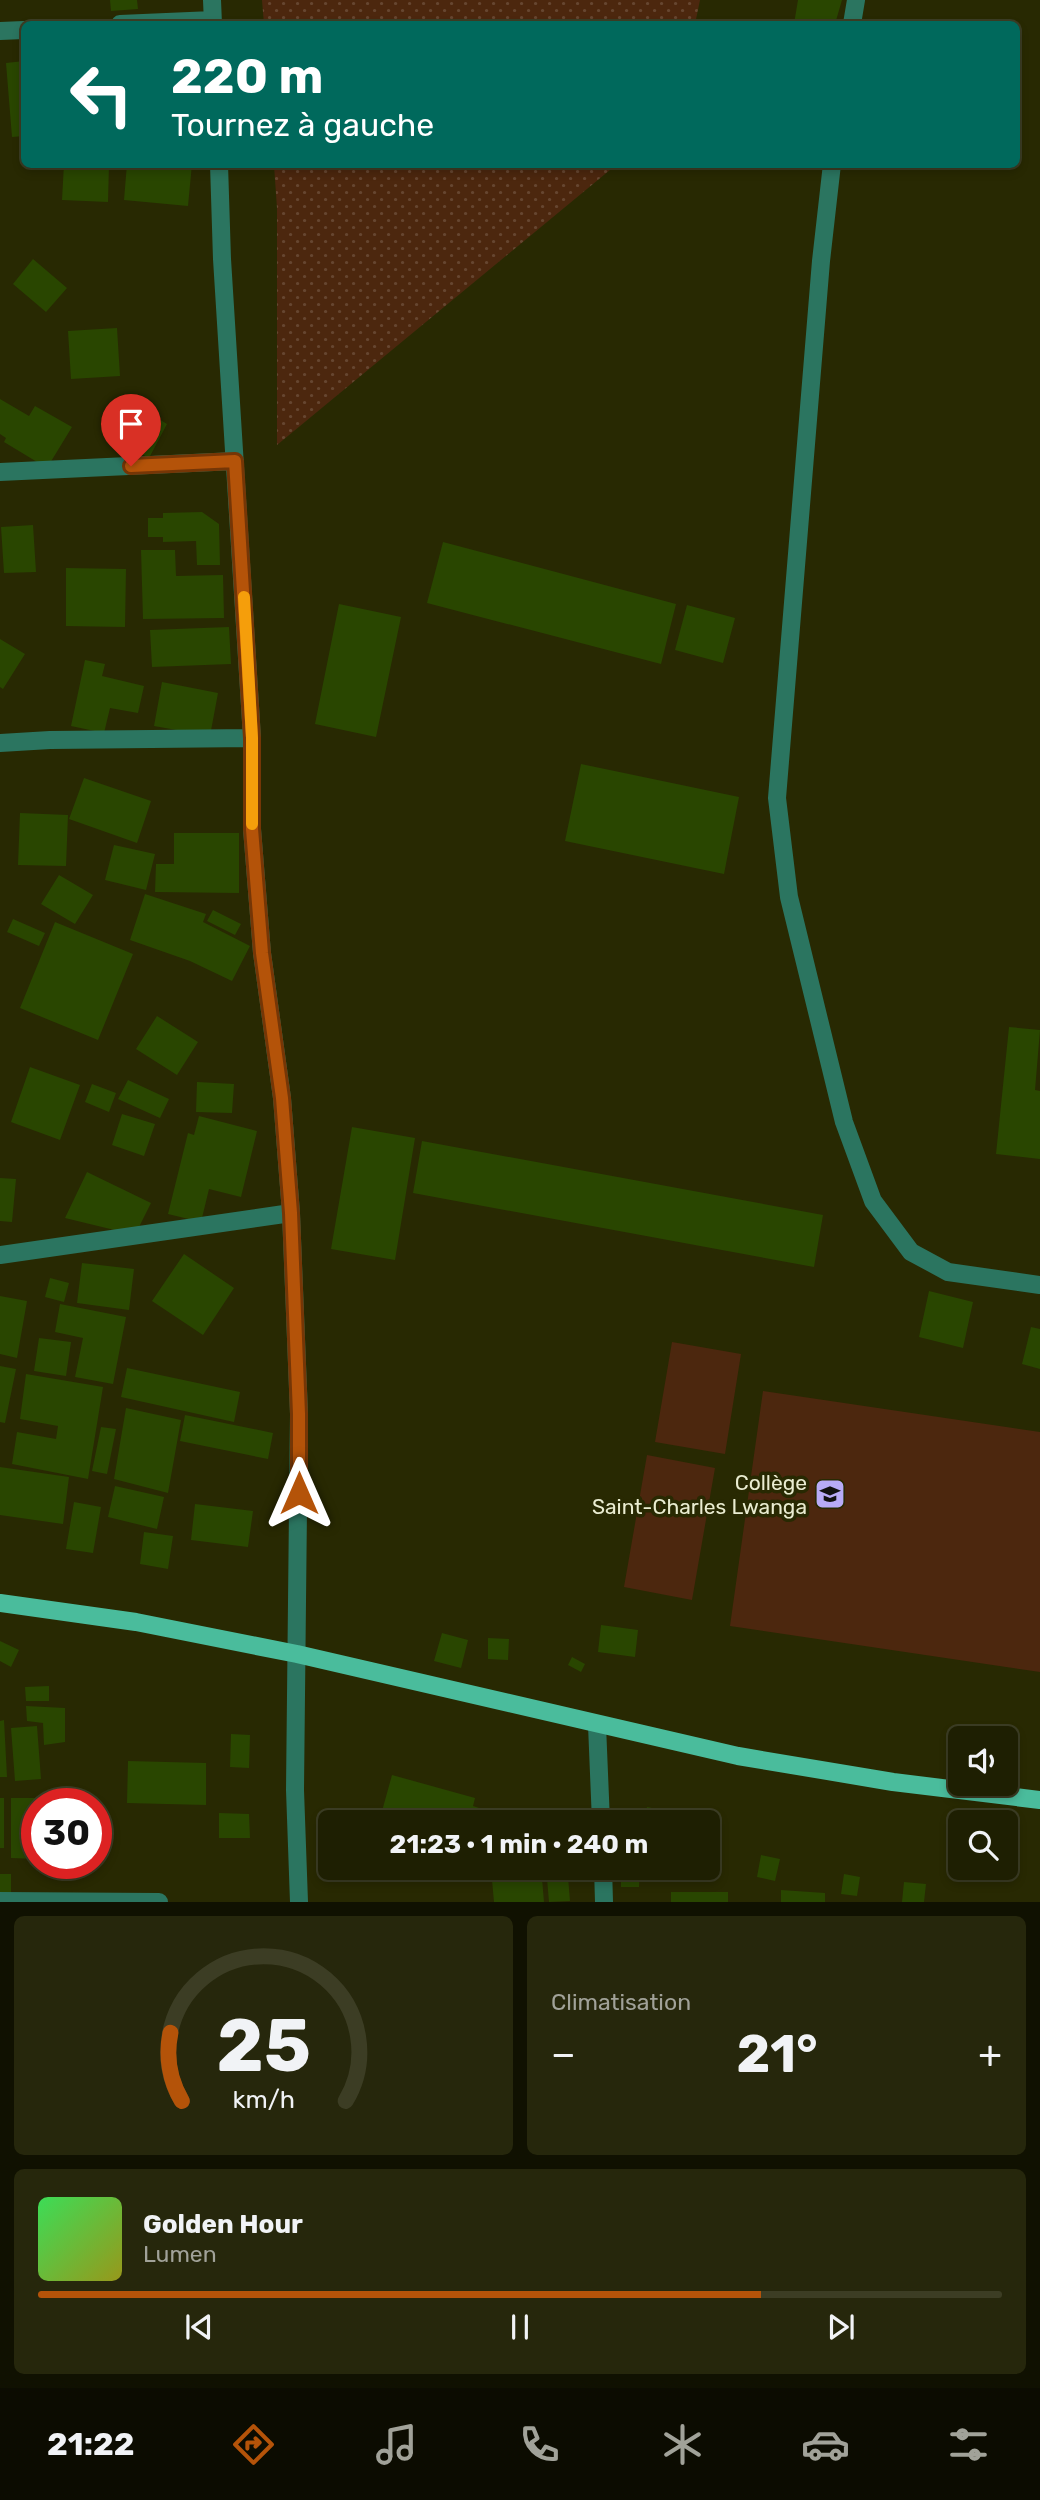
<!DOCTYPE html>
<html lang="fr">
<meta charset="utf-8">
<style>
:root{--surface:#1e1f02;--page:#26270c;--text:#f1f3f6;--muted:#a1a299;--line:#3c3d24;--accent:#b45309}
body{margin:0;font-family:Rubik,sans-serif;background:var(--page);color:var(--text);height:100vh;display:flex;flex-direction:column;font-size:26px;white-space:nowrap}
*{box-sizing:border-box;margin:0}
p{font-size:23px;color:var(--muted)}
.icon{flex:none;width:38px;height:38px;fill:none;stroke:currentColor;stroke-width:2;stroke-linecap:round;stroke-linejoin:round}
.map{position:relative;height:1902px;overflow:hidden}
.sheet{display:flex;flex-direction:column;gap:14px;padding:14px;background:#101101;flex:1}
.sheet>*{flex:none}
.hud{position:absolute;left:21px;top:21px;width:999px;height:147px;border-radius:10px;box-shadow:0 4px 10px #0003,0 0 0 2px var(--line);background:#00695c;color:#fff;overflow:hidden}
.buttons{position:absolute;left:948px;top:1726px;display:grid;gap:14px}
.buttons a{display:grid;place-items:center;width:70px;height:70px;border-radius:10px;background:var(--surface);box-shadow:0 4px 10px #0003,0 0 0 2px var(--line);font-size:35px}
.speed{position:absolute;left:21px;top:1788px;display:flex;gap:14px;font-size:35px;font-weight:700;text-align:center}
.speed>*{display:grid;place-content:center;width:91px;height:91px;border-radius:50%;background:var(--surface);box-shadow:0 4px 10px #0003,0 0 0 2px var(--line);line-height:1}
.speed .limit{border:10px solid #d22;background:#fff;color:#111}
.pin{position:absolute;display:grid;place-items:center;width:60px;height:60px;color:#fff;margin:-72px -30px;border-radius:50% 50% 50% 0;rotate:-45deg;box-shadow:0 0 7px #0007}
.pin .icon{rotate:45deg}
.me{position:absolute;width:77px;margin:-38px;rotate:0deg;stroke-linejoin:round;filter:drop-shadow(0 0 5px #0008)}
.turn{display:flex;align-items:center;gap:24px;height:147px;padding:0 35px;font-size:32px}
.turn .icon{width:91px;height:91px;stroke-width:2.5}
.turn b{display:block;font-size:49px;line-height:60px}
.big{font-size:52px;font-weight:700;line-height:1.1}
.sheet .tile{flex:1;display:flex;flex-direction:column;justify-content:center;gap:10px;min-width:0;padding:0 24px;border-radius:10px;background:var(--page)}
.sheet .dial{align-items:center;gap:0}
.dial svg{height:182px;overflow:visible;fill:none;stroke:var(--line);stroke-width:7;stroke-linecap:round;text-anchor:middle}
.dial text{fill:var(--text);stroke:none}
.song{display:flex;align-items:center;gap:21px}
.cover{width:84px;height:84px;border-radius:10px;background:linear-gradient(135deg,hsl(130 70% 55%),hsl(60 70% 35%))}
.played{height:7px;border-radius:4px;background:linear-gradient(90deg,var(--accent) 75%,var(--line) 75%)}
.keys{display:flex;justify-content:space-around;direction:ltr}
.heat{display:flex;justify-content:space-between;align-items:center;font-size:38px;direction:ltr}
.sheet .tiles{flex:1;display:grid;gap:14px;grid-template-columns:1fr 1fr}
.tile:last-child{grid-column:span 2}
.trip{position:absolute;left:318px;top:1810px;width:402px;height:70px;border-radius:10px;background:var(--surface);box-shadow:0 4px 10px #0003,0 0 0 2px var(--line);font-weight:700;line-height:70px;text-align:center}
.tabs{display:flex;height:112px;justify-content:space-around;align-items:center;background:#0c0c01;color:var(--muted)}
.tabs .icon{width:49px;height:49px}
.tabs .active{color:var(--accent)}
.tabs b{font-size:32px;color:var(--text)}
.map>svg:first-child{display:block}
.grass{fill:url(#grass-dots)}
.pitch{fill:#4c270e}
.building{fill:#294600}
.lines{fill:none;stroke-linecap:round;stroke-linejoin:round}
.minor{stroke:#2b7560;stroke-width:18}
.major{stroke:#4abc9c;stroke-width:18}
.route-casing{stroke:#753606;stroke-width:18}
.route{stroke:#b45309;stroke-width:12}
.slow{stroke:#f59e0b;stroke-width:12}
.labels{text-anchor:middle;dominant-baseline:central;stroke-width:7;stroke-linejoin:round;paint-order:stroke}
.poi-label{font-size:21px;fill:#eaecd1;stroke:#282902;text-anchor:end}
</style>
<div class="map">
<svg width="1040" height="1902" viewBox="0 0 1040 1902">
<defs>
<pattern id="grass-dots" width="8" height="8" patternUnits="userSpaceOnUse" patternTransform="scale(1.75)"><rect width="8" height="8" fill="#4c270e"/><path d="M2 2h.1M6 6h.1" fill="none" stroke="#664630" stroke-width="1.8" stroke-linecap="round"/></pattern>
</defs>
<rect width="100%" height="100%" fill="#282902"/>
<path class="grass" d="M262,0h438l-5,24h-431z
M274,165v-1l342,1 -339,280v-237z"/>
<path class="pitch" d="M672,1342l69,12 -16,100 -70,-12z
M763,1391l277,41v240l-310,-46z
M647,1455l68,13 -23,132 -68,-13z"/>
<path class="building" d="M110,0h27l1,9 -27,2z
M798,0h44l-7,24h-41z
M24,61v75l-12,1 -6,-74z
M64,164h45l-1,38 -46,-2z
M127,164h65l-4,42 -64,-6z
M33,259l34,29 -21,24 -33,-28z
M117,328l3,48 -49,3 -3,-48z
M123,397l44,27 -18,34 -48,-26z
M0,399l29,17 6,-10 37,21 -25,41 -43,-26 2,-4 -6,-4z
M202,512l17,12 1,41h-23l-1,-24 -33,1v-5h-15v-19h15v-5z
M33,525l3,47 -32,1 -3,-46z
M443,542l233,62 -15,60 -234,-61z
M141,550h34l1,26 47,-1 1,43 -81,1z
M66,568l60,1 -1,58 -59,-1z
M339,604l62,13 -25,120 -61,-13z
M687,605l48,13 -12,45 -48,-13z
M229,627l2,37 -79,3 -2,-37z
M0,639l25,15 -22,35 -3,-2z
M85,660l20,4 -3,12 42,10 -6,27 -28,-5 -6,25 -33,-7z
M162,682l56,11 -8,43 -56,-10z
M581,764l158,33 -15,77 -159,-33z
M84,778l67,23 -14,42 -68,-24z
M20,813l48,2 -2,51 -48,-1z
M174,833h65v60l-84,-1 1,-28h18z
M114,845l41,9 -9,36 -41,-10z
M59,875l34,20 -18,29 -34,-20z
M145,894l61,20 -3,8 47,24 -18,35 -42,-20 -60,-21z
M213,910l28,14 -6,11 -28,-14z
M13,919l32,14 -6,13 -32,-14z
M55,922l78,32 -35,86 -78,-32z
M157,1016l41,26 -21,33 -41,-26z
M1009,1027l31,3 -5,60 5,1v68l-44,-5z
M30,1067l50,18 -20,55 -49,-18z
M128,1080l41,19 -9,19 -42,-19z
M197,1082l37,2 -2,29 -36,-1z
M92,1084l24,9 -7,19 -24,-10z
M122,1114l33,10 -11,32 -32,-11z
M199,1116l58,15 -16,66 -32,-8 -8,33 -33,-8 20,-81 6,2z
M352,1127l63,11 -20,122 -64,-11z
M422,1141l401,74 -9,52 -401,-74z
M87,1172l64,31 -16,32 -70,-17z
M0,1178l16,1 -4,43 -12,-1z
M184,1254l50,34 -31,47 -51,-34z
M82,1263l52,6 -5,41 -52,-7z
M50,1278l19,5 -5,19 -19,-5z
M929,1291l44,11 -10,46 -44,-11z
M0,1296l27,5 -10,57 -17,-4z
M60,1304l66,13 -13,67 -38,-7 8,-39 -28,-6z
M1031,1327l9,2v40l-18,-5z
M39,1338l32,4 -5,34 -32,-5z
M0,1366l16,3 -11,54 -5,-1z
M127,1368l113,24 -6,30 -113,-25z
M26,1374l77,13 -15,92 -76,-15 5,-32 39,7 2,-13 -38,-7z
M126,1408l55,12 -13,73 -54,-14z
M185,1415l88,18 -5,26 -88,-18z
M101,1427l15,2 -9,45 -15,-3z
M0,1467l69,10 -6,47 -63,-9z
M115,1486l49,11 -7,32 -49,-12z
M74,1502l27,5 -8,46 -27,-4z
M195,1504l58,7 -5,36 -57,-7z
M144,1532l29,4 -5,33 -28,-5z
M601,1625l37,5 -3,27 -37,-5z
M442,1633l26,7 -7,28 -27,-7z
M488,1638l21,1 -1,21 -20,-1z
M0,1641l19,9 -8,17 -11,-6z
M572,1657l13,7 -4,8 -13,-7z
M49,1686v15h-23l-1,-14z
M26,1706l39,2v34l-21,3 -1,-22 -16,-2z
M4,1720l3,57h-7v-56z
M37,1726l4,53 -26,2 -4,-53z
M231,1734l19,1 -1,33 -19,-1z
M128,1761l78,2v42l-79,-2z
M392,1775l83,23 -2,8 9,3 -4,13h-99z
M0,1798h4v50h-4z
M11,1798h61v6h-35v55l-26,-1z
M647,1807l45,9 -1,6h-47z
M561,1808l1,14h-23v-12z
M219,1813l30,1 1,24h-31z
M761,1855l19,4 -5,22 -18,-4z
M541,1867l3,35h-50l-2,-22 26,-2 -1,-10z
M621,1867h19l-1,20h-18z
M0,1874h11v20h-11z
M844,1874l16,3 -3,19 -16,-2z
M568,1877l2,24 -21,1 -2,-24z
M904,1882l22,2 -2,18h-22z
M781,1890l44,3v9h-44z
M671,1892h57v10h-57z"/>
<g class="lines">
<path class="minor" d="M212,0l1,24
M120,24l93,-4
M852,24l4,-24
M0,31l24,-1
M219,164l3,95 30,479v91l10,124 20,145 9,115 8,201 -4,376 4,112
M832,164l-11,97 -44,537 12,99 55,225 29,79 38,51 37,20 92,13
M0,472l235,-11
M0,743l50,-3 202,-2
M0,1255l291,-42
M597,1725l4,97
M603,1867l1,35
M0,1901l159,1"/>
<path class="major" d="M0,1603l136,19 161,32 441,102 155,26 147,18"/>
</g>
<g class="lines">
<g class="route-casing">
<path id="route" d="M131,466l104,-5 17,277v91l10,124 20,145 9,115 8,201v79"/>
</g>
<use href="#route" class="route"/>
<path class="slow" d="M244,597l8,141v86"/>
</g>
<defs>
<g id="school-square" transform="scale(1.575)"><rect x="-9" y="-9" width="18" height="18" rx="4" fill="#b8abf7" stroke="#282902"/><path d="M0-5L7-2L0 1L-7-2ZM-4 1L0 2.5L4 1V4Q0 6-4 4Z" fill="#111"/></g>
</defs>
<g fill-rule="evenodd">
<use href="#school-square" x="830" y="1494"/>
</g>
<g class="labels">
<g class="poi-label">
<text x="807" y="1482">Collège<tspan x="807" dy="24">Saint-Charles Lwanga</tspan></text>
</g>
</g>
</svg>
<div class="buttons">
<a><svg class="icon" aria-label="sound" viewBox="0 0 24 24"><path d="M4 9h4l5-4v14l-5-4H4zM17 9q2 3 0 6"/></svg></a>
<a><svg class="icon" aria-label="search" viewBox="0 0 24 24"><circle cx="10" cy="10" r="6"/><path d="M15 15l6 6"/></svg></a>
</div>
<div class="speed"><div class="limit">30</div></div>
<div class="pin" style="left:131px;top:466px;background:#d93025"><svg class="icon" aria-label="arrive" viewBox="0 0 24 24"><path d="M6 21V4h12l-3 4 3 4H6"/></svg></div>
<svg class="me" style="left:299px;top:1493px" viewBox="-20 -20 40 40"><path d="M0-17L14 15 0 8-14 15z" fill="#b45309" stroke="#fff" stroke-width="4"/></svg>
<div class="trip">21:23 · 1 min · 240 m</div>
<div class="hud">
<div class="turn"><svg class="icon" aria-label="left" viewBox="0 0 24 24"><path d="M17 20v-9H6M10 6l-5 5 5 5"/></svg><div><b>220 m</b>Tournez à gauche</div></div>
</div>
</div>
<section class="sheet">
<div class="tiles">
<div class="tile dial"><svg viewBox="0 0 100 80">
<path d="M14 69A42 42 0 1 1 86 69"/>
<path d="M14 69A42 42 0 0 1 9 39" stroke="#b45309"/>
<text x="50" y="56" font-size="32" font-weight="700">25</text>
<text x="50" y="72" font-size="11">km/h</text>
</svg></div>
<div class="tile"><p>Climatisation</p>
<div class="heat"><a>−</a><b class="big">21°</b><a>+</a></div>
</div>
<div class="tile">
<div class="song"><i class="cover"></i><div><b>Golden Hour</b><p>Lumen</p></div></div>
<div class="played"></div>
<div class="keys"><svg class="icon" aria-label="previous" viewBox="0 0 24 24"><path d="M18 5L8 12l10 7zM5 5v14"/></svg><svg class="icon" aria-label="pause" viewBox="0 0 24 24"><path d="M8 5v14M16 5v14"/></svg><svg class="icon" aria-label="next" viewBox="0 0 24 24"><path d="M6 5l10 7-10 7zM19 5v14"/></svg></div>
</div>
</div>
</section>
<nav class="tabs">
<b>21:22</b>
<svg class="icon active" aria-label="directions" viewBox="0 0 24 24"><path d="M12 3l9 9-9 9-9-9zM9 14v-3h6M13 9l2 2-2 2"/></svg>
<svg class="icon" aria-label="music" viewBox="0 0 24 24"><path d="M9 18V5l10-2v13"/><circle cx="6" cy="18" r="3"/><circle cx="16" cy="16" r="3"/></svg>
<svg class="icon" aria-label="phone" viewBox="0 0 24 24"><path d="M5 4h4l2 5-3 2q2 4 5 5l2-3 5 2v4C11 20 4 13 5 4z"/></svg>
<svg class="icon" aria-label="climate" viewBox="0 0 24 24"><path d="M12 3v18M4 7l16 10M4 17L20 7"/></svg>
<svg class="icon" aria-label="car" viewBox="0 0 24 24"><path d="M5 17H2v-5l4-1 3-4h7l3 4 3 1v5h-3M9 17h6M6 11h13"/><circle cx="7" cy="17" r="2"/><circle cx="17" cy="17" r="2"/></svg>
<svg class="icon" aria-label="filters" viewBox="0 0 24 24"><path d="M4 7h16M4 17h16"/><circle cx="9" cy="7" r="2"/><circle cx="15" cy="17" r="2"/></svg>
</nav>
